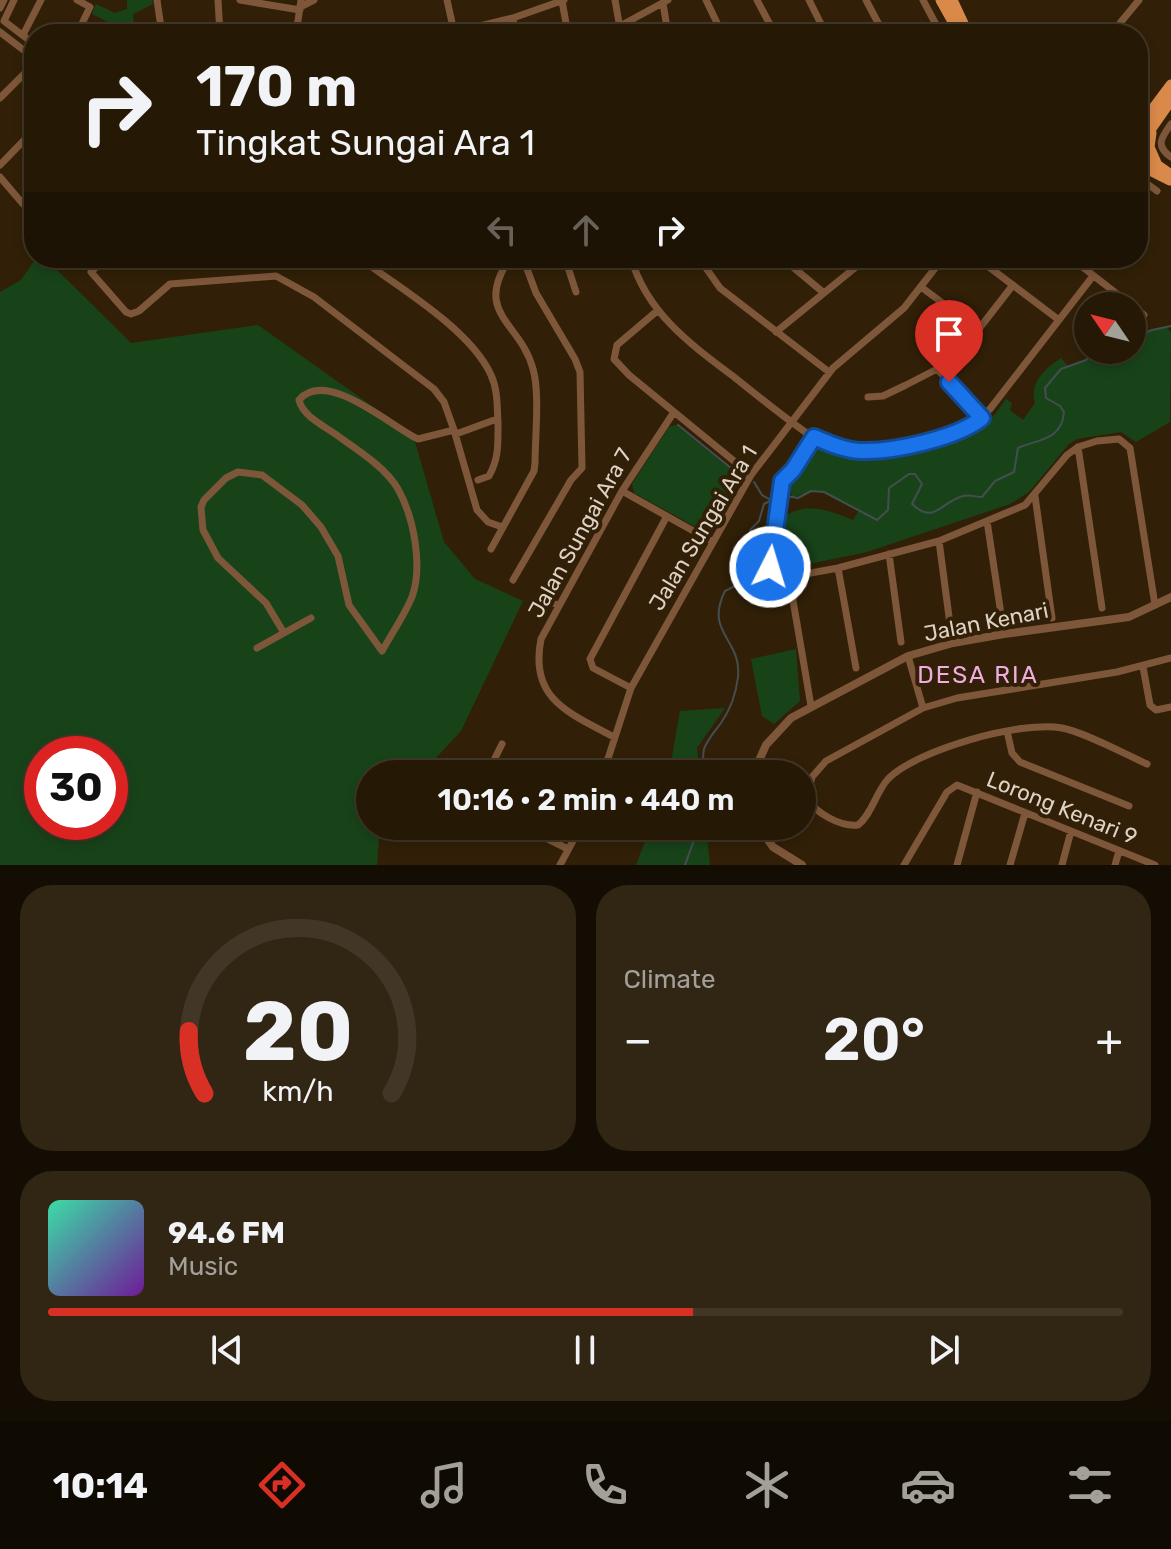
<!DOCTYPE html>
<meta charset="utf-8">
<style>
:root{--surface:#251805;--page:#312513;--text:#f1f3f6;--muted:#a3a09a;--line:#423727;--accent:#d93025}
body{margin:0;font-family:Rubik,sans-serif;background:var(--page);color:var(--text);height:100vh;display:flex;flex-direction:column;font-size:30px;white-space:nowrap}
*{box-sizing:border-box;margin:0}
p{font-size:26px;color:var(--muted)}
.icon{flex:none;width:44px;height:44px;fill:none;stroke:currentColor;stroke-width:2;stroke-linecap:round;stroke-linejoin:round}
.map{position:relative;height:865px;overflow:hidden}
.sheet{display:flex;flex-direction:column;gap:20px;padding:20px;background:#140d03;flex:1}
.sheet>*{flex:none}
.banner{position:absolute;left:24px;top:24px;width:1124px;height:244px;border-radius:32px;box-shadow:0 4px 12px #0003,0 0 0 2px var(--line);background:#251805;color:var(--text);overflow:hidden}
.needle{width:52px;rotate:305deg}
.controls{position:absolute;left:1074px;top:292px;display:grid;gap:16px}
.controls a{display:grid;place-items:center;width:72px;height:72px;border-radius:50%;background:var(--surface);box-shadow:0 4px 12px #0003,0 0 0 2px var(--line);font-size:40px}
.speed{position:absolute;left:24px;top:736px;display:flex;gap:16px;font-size:40px;font-weight:700;text-align:center}
.speed>*{display:grid;place-content:center;width:104px;height:104px;border-radius:50%;background:var(--surface);box-shadow:0 4px 12px #0003,0 0 0 2px var(--line);line-height:1}
.speed .limit{border:12px solid #d22;background:#fff;color:#111}
.pin{position:absolute;display:grid;place-items:center;width:68px;height:68px;color:#fff;margin:-82px -34px;border-radius:50% 50% 50% 0;rotate:-45deg;box-shadow:0 0 8px #0007}
.pin .icon{rotate:45deg}
.me{position:absolute;width:88px;margin:-44px;rotate:5deg;stroke-linejoin:round;filter:drop-shadow(0 0 6px #0008)}
.turn{display:flex;align-items:center;gap:28px;height:168px;padding:0 40px;font-size:36px}
.turn .icon{width:104px;height:104px;stroke-width:2.5}
.turn b{display:block;font-size:56px;line-height:68px}
.lanes{display:flex;align-items:center;height:76px;padding:0 40px;background:#0003;justify-content:center;gap:40px;direction:ltr}
.lanes .off{opacity:.35}
.big{font-size:60px;font-weight:600;line-height:1.1}
.sheet .card{flex:1;display:flex;flex-direction:column;justify-content:center;gap:12px;min-width:0;padding:0 28px;border-radius:32px;background:var(--page)}
.sheet .dial{align-items:center;gap:0}
.dial svg{height:208px;overflow:visible;fill:none;stroke:var(--line);stroke-width:7;stroke-linecap:round;text-anchor:middle}
.dial text{fill:var(--text);stroke:none}
.song{display:flex;align-items:center;gap:24px}
.cover{width:96px;height:96px;border-radius:12px;background:linear-gradient(135deg,hsl(160 70% 55%),hsl(280 70% 35%))}
.played{height:8px;border-radius:4px;background:linear-gradient(90deg,var(--accent) 60%,var(--line) 60%)}
.keys{display:flex;justify-content:space-around;direction:ltr}
.heat{display:flex;justify-content:space-between;align-items:center;font-size:44px;direction:ltr}
.sheet .tiles{flex:1;display:grid;gap:20px;grid-template-columns:1fr 1fr}
.card:last-child{grid-column:span 2}
.trip{position:absolute;left:356px;top:760px;width:460px;height:80px;border-radius:40px;background:var(--surface);box-shadow:0 4px 12px #0003,0 0 0 2px var(--line);font-weight:600;line-height:80px;text-align:center}
.tabs{display:flex;height:128px;justify-content:space-around;align-items:center;background:#0f0a02;color:var(--muted)}
.tabs .icon{width:56px;height:56px}
.tabs .active{color:var(--accent)}
.tabs b{font-size:36px;color:var(--text)}
.map>svg:first-child{display:block}
.green{fill:#184319;fill-rule:evenodd}
.lines{fill:none;stroke-linecap:round;stroke-linejoin:round}
.stream{stroke:#444e51;stroke-width:2}
.minor{stroke:#7e573a;stroke-width:7}
.tertiary{stroke:#7e573a;stroke-width:8}
.primary{stroke:#d98949;stroke-width:11}
.route-casing{stroke:#114b97;stroke-width:20}
.route{stroke:#1a73e8;stroke-width:14}
.labels{text-anchor:middle;dominant-baseline:central;stroke-width:8;stroke-linejoin:round;paint-order:stroke}
.street-label{font-size:22px;fill:#ddd2c4;stroke:#312007}
.neighbourhood-label{font-size:24px;letter-spacing:2px;fill:#f0aee0;stroke:#312007}
</style>
<div class="map">
<svg width="1171" height="865" viewBox="0 0 1171 865">
<rect width="100%" height="100%" fill="#312007"/>
<path class="green" d="M127,0h25l1,4 -20,10 2,20h-30l5,-11 -18,-9 4,-10 19,9 12,-4z
M36,258h9l86,85 127,-18 155,110 31,107 31,37 48,22 -62,130 -40,43h-51v52h10l-3,39h-377v-573l21,-12zM42,754h68v68h-68z
M1167,327l4,6 -1,89 -34,20 -15,-10 -44,7 -8,5 -40,48 -19,12 -143,48 -88,18 6,-53c19,-16 47,-6 68,3l6,-10 -35,-18 -13,-1 -19,7 -2,-16 27,-38c16,5 31,11 48,13 36,3 92,-14 121,-34 8,-6 14,-16 20,-24l6,4 -2,7 13,10 12,-17c-6,-21 10,-34 26,-45l7,8 18,-6 10,-10h36v-12l20,-8z
M676,425l63,51 1,5 -27,49 -8,2 -71,-39 -2,-9 37,-57z
M796,649l4,52 -26,23 -12,-8 -11,-57z
M725,708l-28,40 3,26h-31l11,-63z
M651,826h55l4,39h-74z"/>
<g class="lines">
<path class="stream" d="M1132,338l20,-8 19,-4
M678,425l64,52
M754,482l8,13 7,4
M781,495l17,3 13,-7 13,1 53,28 11,-10 1,-22 20,-14h6l7,10 -10,20c23,21 27,-1 51,-8 7,-2 12,1 19,1l13,-16 19,-9 4,-24c21,-9 44,-8 46,-36l-4,-6 -14,-8 -1,-10 16,-19 25,-9 10,-10
M704,774c0,-8 -2,-17 0,-25 3,-9 11,-18 17,-26 9,-13 15,-29 17,-46 4,-38 -34,-44 -13,-86l20,-10 10,-8 -5,-22 2,-10 -2,-11 9,-9 5,-17 12,-6
M685,865l14,-39"/>
<path class="minor" d="M14,0l-10,21 30,23
M77,0l13,7 -13,27
M157,0l5,34
M218,0l2,34
M240,0l60,10
M447,0l6,27 6,4 54,-13 51,-18
M615,0l6,34
M706,0l14,29
M757,0l18,34
M809,0l17,34
M866,0l18,34
M923,0l18,34
M562,1l6,33
M663,3l5,31
M300,7l14,-7
M0,8l4,-8
M513,18l2,16
M620,26l48,-26
M0,32l34,26
M296,34l5,-34
M1111,34l28,-34
M23,35l18,-35
M0,98l30,-30
M1171,124c-10,14 -16,22 0,33
M0,165l34,-35
M0,177l23,27 4,1 7,-6
M1138,177l19,14
M106,258l-15,14 35,40 5,2 8,-3 31,-27 106,-8 38,21 120,92 10,13 10,28 23,80 11,12 14,5
M359,258c40,29 112,72 132,117 7,15 6,32 7,48 0,21 1,35 -9,53l-11,4
M457,258l9,7
M565,258l11,34
M631,258c16,55 59,86 103,119 24,19 48,39 74,57 14,8 36,16 53,17 38,2 102,-15 129,-42l103,-133
M699,258l21,30 109,84
M782,258l42,35
M977,258l82,62
M1071,258l73,57
M921,287l58,43
M657,311l-40,34 -3,14 15,16 122,100
M776,332l91,-74
M937,369l45,49
M868,397l15,-1 23,-11 31,-16 24,-17 52,-67
M456,434l41,-15
M814,437c-8,13 -31,39 -34,51l-10,79 8,9 11,1 49,-9 101,-27 86,-36 42,-50 11,-8 19,-6 22,-2 11,9 25,157
M1078,447l24,161
M622,491l91,51
M1035,496l17,122
M987,521l17,113
M939,541l12,91
M491,549l43,-78 1,-8c0,-26 5,-70 -2,-94 -12,-47 -61,-55 -23,-111
M889,554l12,88
M838,568l18,100
M789,577l22,129
M513,580l58,-100 11,-12 -2,-96 -5,-13 -39,-66 -13,-35
M540,596l19,10
M284,633l-18,-30 -48,-45 -15,-28 -2,-23 3,-7 22,-22 12,-6 24,3 40,30 19,22 17,29 11,49 33,46c10,-18 22,-35 30,-54 11,-31 2,-79 -14,-108 -12,-21 -40,-39 -60,-53 -13,-10 -35,-19 -39,-36 27,-33 94,28 119,39l36,-9
M257,648l54,-30
M908,656l15,52
M1143,667l7,38 6,5 15,-3
M631,688l-38,-20 -3,-9 77,-143
M1007,731l5,22 8,9 109,44
M614,737c-45,-24 -85,-38 -73,-98l81,-148 52,-79
M1147,764c-22,-10 -63,-32 -85,-36 -40,-8 -146,22 -174,51 -12,13 -16,35 -30,46 -17,2 -44,-12 -51,-28l5,-20 14,-16 97,-53 34,-10 160,-26 54,-14
M487,774l15,-30
M543,774l6,-11
M603,774l28,-86 120,-213 82,-107 71,-60 39,-50
M522,826l46,23
M560,865l21,-39
M904,865l43,-73 10,-7 198,80
M957,865l20,-73
M1010,865l15,-52
M1062,865l9,-34
M1115,865l4,-14"/>
<path class="tertiary" d="M753,774l13,-29 25,-27 117,-62 45,-13 51,-9 125,-17 42,-20
M758,826l15,21 29,18"/>
<path class="primary" d="M941,0l19,34
M952,0l16,34
M1138,129l33,-44
M1151,133l-2,14 7,16
M1138,147l33,-47
M1138,152l33,23
M1138,164l32,16"/>
</g>
<g class="lines">
<g class="route-casing">
<path id="route" d="M770,567l12,-86 11,-11 21,-33c14,6 32,14 48,14 32,1 95,-13 120,-33l-33,-36"/>
</g>
<use href="#route" class="route"/>
</g>
<g class="labels">
<g class="street-label">
<text transform="translate(703 528) rotate(-59)">Jalan Sungai Ara 1</text>
<text transform="translate(580 533) rotate(-61)">Jalan Sungai Ara 7</text>
<text transform="translate(986 622) rotate(-11)">Jalan Kenari</text>
<text transform="translate(1062 808) rotate(22)">Lorong Kenari 9</text>
</g>
<g class="neighbourhood-label">
<text x="978" y="675">DESA RIA</text>
</g>
</g>
</svg>
<div class="controls">
<a><svg class="needle" viewBox="-14 -14 28 28"><path d="M0-13l5 13h-10z" fill="#e53935"/><path d="M0 13l5-13h-10z" fill="#a3a09a"/></svg></a>
</div>
<div class="speed"><div class="limit">30</div></div>
<div class="pin" style="left:949px;top:382px;background:#d93025"><svg class="icon" aria-label="arrive" viewBox="0 0 24 24"><path d="M6 21V4h12l-3 4 3 4H6"/></svg></div>
<svg class="me" style="left:770px;top:567px" viewBox="-20 -20 40 40"><circle r="17" fill="#1a73e8" stroke="#fff" stroke-width="3"/><path d="M0-11L8 9 0 5-8 9z" fill="#fff"/></svg>
<div class="trip">10:16 · 2 min · 440 m</div>
<div class="banner">
<div class="turn"><svg class="icon" aria-label="right" viewBox="0 0 24 24"><path d="M7 20v-9h11M14 6l5 5-5 5"/></svg><div><b>170 m</b>Tingkat Sungai Ara 1</div></div>
<div class="lanes"><svg class="icon off" aria-label="left" viewBox="0 0 24 24"><path d="M17 20v-9H6M10 6l-5 5 5 5"/></svg><svg class="icon off" aria-label="ahead" viewBox="0 0 24 24"><path d="M12 20V5M6 11l6-6 6 6"/></svg><svg class="icon" aria-label="right" viewBox="0 0 24 24"><path d="M7 20v-9h11M14 6l5 5-5 5"/></svg></div>
</div>
</div>
<section class="sheet">
<div class="tiles">
<div class="card dial"><svg viewBox="0 0 100 80">
<path d="M14 69A42 42 0 1 1 86 69"/>
<path d="M14 69A42 42 0 0 1 8 45" stroke="#d93025"/>
<text x="50" y="56" font-size="32" font-weight="700">20</text>
<text x="50" y="72" font-size="11">km/h</text>
</svg></div>
<div class="card"><p>Climate</p>
<div class="heat"><a>−</a><b class="big">20°</b><a>+</a></div>
</div>
<div class="card">
<div class="song"><i class="cover"></i><div><b>94.6 FM</b><p>Music</p></div></div>
<div class="played"></div>
<div class="keys"><svg class="icon" aria-label="previous" viewBox="0 0 24 24"><path d="M18 5L8 12l10 7zM5 5v14"/></svg><svg class="icon" aria-label="pause" viewBox="0 0 24 24"><path d="M8 5v14M16 5v14"/></svg><svg class="icon" aria-label="next" viewBox="0 0 24 24"><path d="M6 5l10 7-10 7zM19 5v14"/></svg></div>
</div>
</div>
</section>
<nav class="tabs">
<b>10:14</b>
<svg class="icon active" aria-label="directions" viewBox="0 0 24 24"><path d="M12 3l9 9-9 9-9-9zM9 14v-3h6M13 9l2 2-2 2"/></svg>
<svg class="icon" aria-label="music" viewBox="0 0 24 24"><path d="M9 18V5l10-2v13"/><circle cx="6" cy="18" r="3"/><circle cx="16" cy="16" r="3"/></svg>
<svg class="icon" aria-label="phone" viewBox="0 0 24 24"><path d="M5 4h4l2 5-3 2q2 4 5 5l2-3 5 2v4C11 20 4 13 5 4z"/></svg>
<svg class="icon" aria-label="climate" viewBox="0 0 24 24"><path d="M12 3v18M4 7l16 10M4 17L20 7"/></svg>
<svg class="icon" aria-label="car" viewBox="0 0 24 24"><path d="M5 17H2v-5l4-1 3-4h7l3 4 3 1v5h-3M9 17h6M6 11h13"/><circle cx="7" cy="17" r="2"/><circle cx="17" cy="17" r="2"/></svg>
<svg class="icon" aria-label="filters" viewBox="0 0 24 24"><path d="M4 7h16M4 17h16"/><circle cx="9" cy="7" r="2"/><circle cx="15" cy="17" r="2"/></svg>
</nav>
